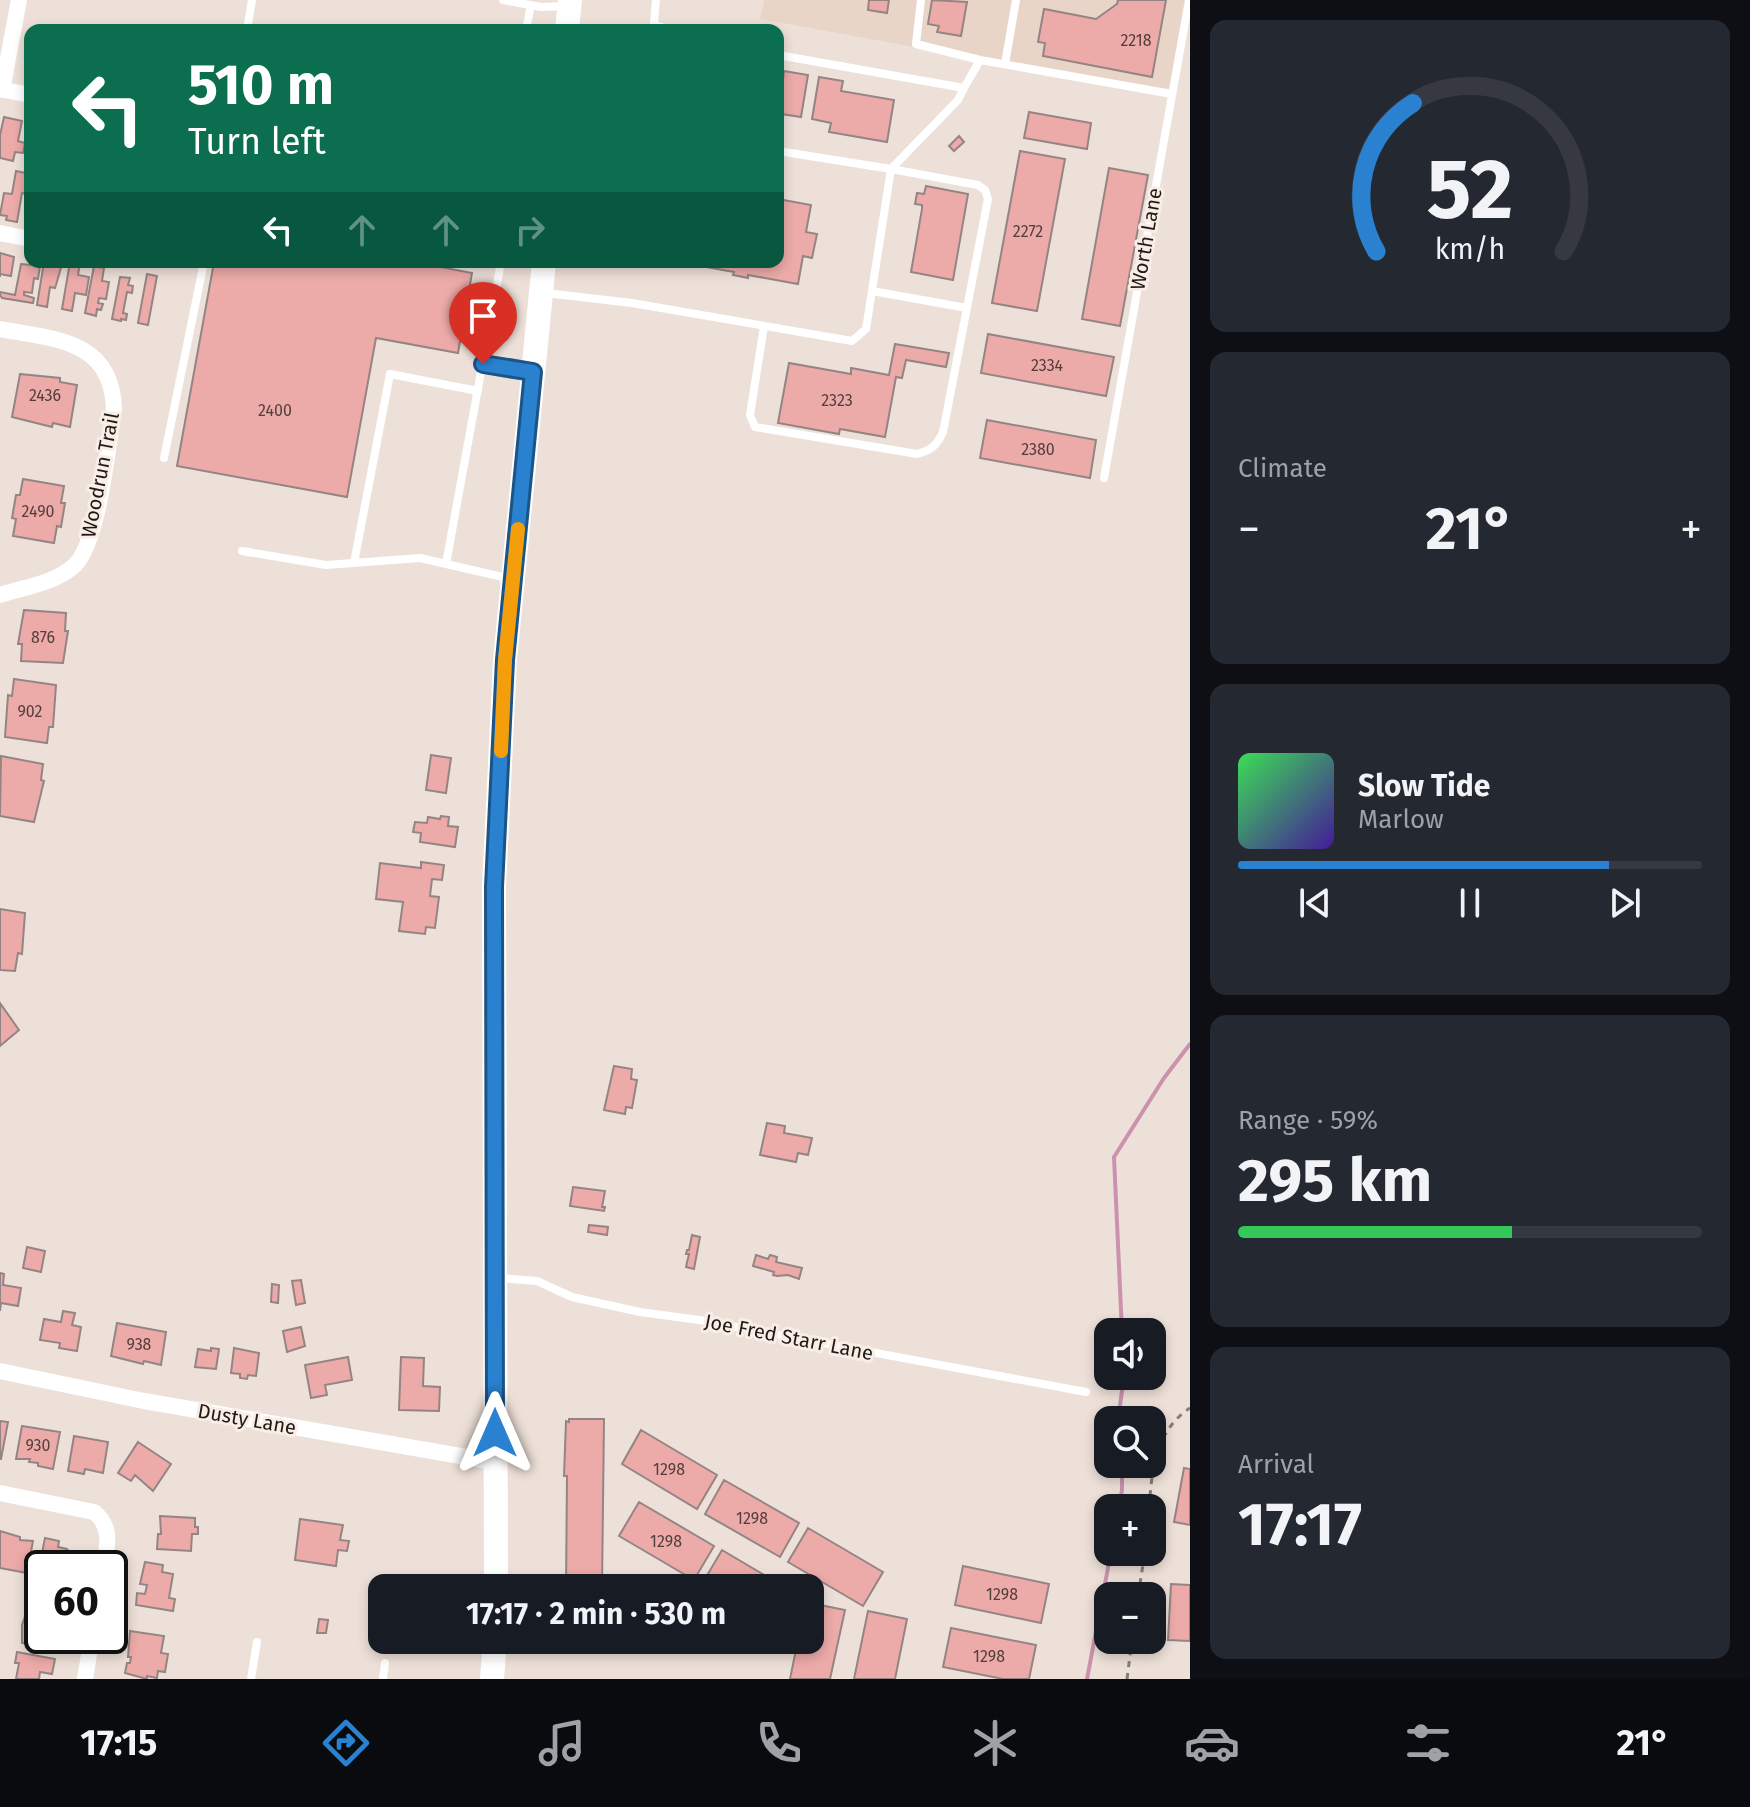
<!DOCTYPE html>
<meta charset="utf-8">
<style>
:root{--surface:#171b24;--page:#242831;--text:#f1f3f6;--muted:#9ea1a6;--line:#363941;--accent:#2a81cf}
body{margin:0;font-family:"Fira Sans",sans-serif;background:var(--page);color:var(--text);height:100vh;display:flex;flex-direction:column;font-size:30px;white-space:nowrap}
*{box-sizing:border-box;margin:0}
p{font-size:26px;color:var(--muted)}
.icon{flex:none;width:44px;height:44px;fill:none;stroke:currentColor;stroke-width:2;stroke-linecap:round;stroke-linejoin:round}
.map{position:relative;flex:1;overflow:hidden}
.details{display:flex;flex-direction:column;gap:20px;padding:20px;background:#0d0f14;width:560px}
.details>*{flex:none}
.guide{position:absolute;left:24px;top:24px;width:760px;height:244px;border-radius:16px;box-shadow:0 4px 12px #0003;background:#0b6e4f;color:#fff;overflow:hidden}
.tools{position:absolute;left:1094px;top:1318px;display:grid;gap:16px}
.tools a{display:grid;place-items:center;width:72px;height:72px;border-radius:16px;background:var(--surface);box-shadow:0 4px 12px #0003;font-size:40px}
.speed{position:absolute;left:24px;top:1550px;display:flex;gap:16px;font-size:40px;font-weight:700;text-align:center}
.speed>*{display:grid;place-content:center;width:104px;height:104px;border-radius:50%;background:var(--surface);box-shadow:0 4px 12px #0003;line-height:1}
.speed .limit{border:4px solid #111;border-radius:12px;background:#fff;color:#111}
.pin{position:absolute;display:grid;place-items:center;width:68px;height:68px;color:#fff;margin:-82px -34px;border-radius:50% 50% 50% 0;rotate:-45deg;box-shadow:0 0 8px #0007}
.pin .icon{rotate:45deg}
.me{position:absolute;width:88px;margin:-44px;rotate:0deg;stroke-linejoin:round;filter:drop-shadow(0 0 6px #0008)}
.turn{display:flex;align-items:center;gap:28px;height:168px;padding:0 32px;font-size:36px}
.turn .icon{width:104px;height:104px;stroke-width:2.5}
.turn b{display:block;font-size:56px;line-height:68px}
.lanes{display:flex;align-items:center;height:76px;padding:0 32px;background:#0003;justify-content:center;gap:40px;direction:ltr}
.lanes .off{opacity:.35}
.big{font-size:60px;font-weight:700;line-height:1.1}
.details .tile{flex:1;display:flex;flex-direction:column;justify-content:center;gap:12px;min-width:0;padding:0 28px;border-radius:16px;background:var(--page)}
.details .dial{align-items:center;gap:0}
.dial svg{height:208px;overflow:visible;fill:none;stroke:var(--line);stroke-width:7;stroke-linecap:round;text-anchor:middle}
.dial text{fill:var(--text);stroke:none}
.song{display:flex;align-items:center;gap:24px}
.cover{width:96px;height:96px;border-radius:12px;background:linear-gradient(135deg,hsl(130 70% 55%),hsl(260 70% 35%))}
.played{height:8px;border-radius:4px;background:linear-gradient(90deg,var(--accent) 80%,var(--line) 80%)}
.keys{display:flex;justify-content:space-around;direction:ltr}
.heat{display:flex;justify-content:space-between;align-items:center;font-size:44px;direction:ltr}
.charge{height:12px;border-radius:6px;background:linear-gradient(90deg,#34c759 59%,var(--line) 0)}
.trip{position:absolute;left:368px;top:1574px;width:456px;height:80px;border-radius:16px;background:var(--surface);box-shadow:0 4px 12px #0003;font-weight:700;line-height:80px;text-align:center}
.menu{display:flex;height:128px;justify-content:space-around;align-items:center;background:#090b0e;color:var(--muted)}
.menu .icon{width:56px;height:56px}
.menu .on{color:var(--accent)}
.menu b{font-size:36px;color:var(--text)}
main{display:flex;flex:1;min-height:0}
.map>svg:first-child{display:block}
.built{fill:#e9d5c8}
.lines{fill:none;stroke-linecap:round;stroke-linejoin:round}
.stream{stroke:#cb92ae;stroke-width:4}
.building{fill:#ecaaa8;stroke:#948584;stroke-width:2}
.path{stroke:#867d78;stroke-width:3;stroke-dasharray:6 6;stroke-linecap:butt}
.lane{stroke:#fff;stroke-width:8}
.street{stroke:#fff;stroke-width:16}
.primary{stroke:#fff;stroke-width:24}
.route-casing{stroke:#1b5487;stroke-width:20}
.route{stroke:#2a81cf;stroke-width:14}
.slow{stroke:#f59e0b;stroke-width:14}
.labels{text-anchor:middle;dominant-baseline:central;stroke-width:6;stroke-linejoin:round;paint-order:stroke}
.number-label{font-size:16px;fill:#523e3b}
.street-label{font-size:20px;fill:#1e1a17;stroke:#faede5}
</style>
<main>
<div class="map">
<svg width="1190" height="1679" viewBox="0 0 1190 1679">
<rect width="100%" height="100%" fill="#ede0d8"/>
<path class="built" d="M764,0h425l-17,94 -412,-75z"/>
<g class="lines">
<path class="stream" d="M1122,1332l-8,-175 50,-79 26,-34
M1118,1420l6,-44
M1119,1508l3,-18v-26
M1087,1679l24,-127"/>
</g>
<path class="building" d="M869,0h20l-2,13 -19,-3z
M932,0l35,2 -6,34 -24,-4 2,-6 -11,-2z
M1118,0h48l-14,77 -109,-21 2,-13 -7,-1 6,-33 52,10 21,-15z
M784,71l24,4 -7,42 -20,-3 -1,8h-2v-43l5,1z
M819,77l24,4 -2,10 53,9 -7,42 -58,-10 2,-9 -19,-4z
M1029,112l62,11 -4,26 -63,-11z
M4,117l18,4 -4,20 7,2 -2,10 -8,-1 -2,9 -13,-3v-23z
M959,136l5,6 -10,9 -5,-5z
M1020,151l45,8 -28,152 -45,-8z
M1109,168l39,7 -28,151 -38,-7z
M16,171l10,2 -1,8 5,1v13l-8,-2 -5,29 -11,-2 1,-4 -7,-1 4,-22 8,1z
M926,186l42,8 -15,86 -42,-8 11,-63v-4l-7,-1 2,-11 7,1z
M778,199l33,6 -5,27 11,2 -5,24 -9,-2 -5,28 -50,-9v3l-15,-3 1,-3 -50,-9 94,-1z
M0,253l14,4 -3,19 -11,-2v3z
M44,262l18,2 -6,21 -1,3 -5,-1 -3,20 -10,-2z
M70,262l10,1 -2,12 11,2 -3,18 -11,-2 -3,18 -10,-2z
M214,262h200l58,11 -14,80 -82,-15 -29,159 -170,-31z
M21,264l19,2 -2,13 -4,-1 -2,15 -8,-1v3l10,3 -1,5 -31,-5 -2,-3v-3l15,3z
M94,266l10,2 -2,13 7,1 -3,17 -7,-1 -1,5 5,1 -2,6 -4,-1 -1,7 -11,-3z
M147,274l10,2 -9,49 -10,-2z
M120,277l10,1 -2,7 5,1 -1,7 -5,-1 -4,21 4,1 -1,6 -5,-1v2l-9,-2z
M988,334l126,23 -8,39 -125,-23z
M895,344l54,9 -3,14 -40,-7 -4,18 -6,-1 -11,60 -45,-8 -1,5 -61,-11 11,-60 62,11v-6l38,7z
M20,374l40,4v4l17,3 -7,42 -17,-4 -1,4 -40,-10z
M987,420l109,20 -6,38 -110,-20z
M23,479l41,7 -3,17h4l-4,24 -4,-1 -3,17 -41,-7 3,-17 -4,-1 4,-23h4z
M24,610l42,3 -1,18h3l-5,32 -42,-2 1,-17h-4z
M14,679l42,6 -3,42h-4l-2,16 -42,-6 3,-42 4,1z
M431,755l20,3 -5,35 -20,-3z
M1,756l42,8 -2,16 3,1 -10,41 -34,-6z
M441,816l8,1 -1,9 10,1 -3,20 -35,-5 1,-9 -8,-1 2,-10 12,1 1,-6 12,2z
M421,862l23,3 -2,15 -10,-1 -2,17 9,1 -4,31 -9,-1 -1,7 -26,-3 4,-29 -27,-3 4,-36 41,5z
M0,909l25,4 -3,41 -4,-1 -3,18 -15,-1z
M0,1003l19,27 -19,16z
M614,1066l18,3 -1,10 6,1 -5,28 -6,-1 -1,7 -21,-4z
M767,1123l18,3 -1,7 28,5 -4,17 -10,-2 -2,9 -36,-7z
M573,1187l32,4 -3,16h3l-1,4 -34,-5z
M589,1225l19,2 -1,8 -19,-3z
M692,1235l8,2 -6,32 -8,-2 3,-13h-3l1,-4h2z
M27,1247l18,4 -4,21 -18,-4z
M756,1255l12,4 2,-4 7,2 -1,5 26,6 -3,11 -11,-4 -11,1 -4,-1 1,-3 -21,-6z
M0,1273l4,1 -1,11 18,3 -3,18 -17,-3 -1,8z
M301,1280l4,23 -9,2 -4,-24z
M272,1284l7,1 -1,18 -7,-1z
M63,1311l12,2 -3,12 9,2 -4,24 -18,-3 1,-5 -20,-3 4,-21 17,3z
M117,1323l49,9 -5,33 -17,-4 -1,3 -32,-8z
M301,1327l4,19 -18,6 -4,-21z
M211,1348l8,1 -3,20 -21,-2 3,-18 13,2z
M234,1348l25,5 -3,23 -8,-1 -1,4 -7,-1v-4l-9,-1z
M348,1357l4,23 -27,5 2,10 -16,3 -6,-33z
M401,1357l23,1 -1,28 17,1 -1,24 -40,-1z
M569,1419h35l-2,169h-36l1,-112h-3l2,-55 3,1z
M0,1421l8,1 -7,37h-1z
M22,1426l38,6 -7,37 -15,-3v-3l-9,-1 1,-3h-14z
M641,1430l76,45 -20,34 -75,-45z
M74,1436l34,6 -5,31 -18,-4 -1,5 -16,-3z
M138,1442l33,22 -18,27 -18,-16 -4,6 -13,-8z
M1184,1468l6,1v56l-16,-3z
M724,1480l75,43 -19,34 -75,-43z
M639,1502l75,44 -20,34 -75,-44z
M160,1516l35,2v9h3v7h-6l-1,17 -34,-2 1,-15h3z
M300,1519l43,6 -3,15 9,1 -2,10 -9,-1 -2,16 -41,-6z
M808,1528l75,44 -20,34 -75,-44z
M0,1531l20,6v3l13,1 -6,32 -27,-5z
M45,1538l14,3 -1,6 9,2 5,7 -4,4h2l-1,8h-27v16l-6,-1z
M722,1550l64,38h-77l-7,-4z
M145,1562l18,3 -1,7 11,2 -4,24 6,1 -2,12 -37,-6 1,-12 8,1 2,-9 -7,-1z
M963,1566l86,18 -8,39 -86,-18z
M1171,1584l19,1v56l-22,-1z
M810,1603l35,7 -15,69h-40l8,-39h12z
M28,1608l14,3v25h17l-2,13 -35,-6v-18z
M868,1611l39,8 -12,60h-41z
M319,1619l9,1 -2,13h-9z
M951,1628l85,17 -7,34h-26l-60,-12z
M130,1631l34,5 -3,17 7,1 -3,18 -7,-1 -1,7 -10,-2v3l-22,-6 2,-10h3l1,-6h-3z
M677,1640l15,4 -3,9 -15,-4z
M17,1652l38,7 -3,15 -12,-2 -1,7h-23l3,-16h-4z"/>
<g class="lines">
<path class="path" d="M1149,1508c3,-38 6,-77 41,-100
M1138,1596l7,-44
M1127,1679l5,-39"/>
<path class="lane" d="M503,0l38,7 24,-1
M656,0l-2,23 3,3 16,4
M921,0l-5,44 64,16
M247,30l5,-30
M526,30l5,-25
M778,55l186,33 -6,12 -67,69 -113,-18
M1005,64l11,-64
M964,88l16,-28 192,34
M872,291l95,17
M546,293l86,10 220,38 14,-12 25,-160 87,16 7,5 3,9 -45,233c-6,13 -11,18 -26,22l-162,-27 -5,-12 14,-89
M483,364l49,8
M164,458l40,-196
M1104,478l85,-478
M242,551l84,14 94,-7 92,21
M354,563l36,-189 88,17
M446,564l55,-302
M500,1278l37,3 35,16 68,15 59,8 387,72
M251,1679l6,-37
M383,1679l2,-16"/>
<path class="street" d="M0,89l30,6
M2,90l17,-90
M0,233l30,6
M0,329c55,10 112,11 114,80 -6,36 -15,132 -39,156 -19,18 -50,22 -75,30
M0,1371l144,30 351,61
M0,1493l94,19c19,15 13,34 10,56
M85,1679l7,-43"/>
<path class="primary" d="M567,30l3,-30
M496,1588l-2,-701 11,-227 39,-398
M492,1679l3,-39"/>
</g>
<g class="lines">
<g class="route-casing">
<path id="route" d="M483,364l50,8 -28,288 -11,227 1,546"/>
</g>
<use href="#route" class="route"/>
<path class="slow" d="M501,751l4,-91 13,-131"/>
</g>
<g class="labels">
<g class="number-label">
<text x="1136" y="40">2218</text>
<text x="1028" y="231">2272</text>
<text x="1047" y="365">2334</text>
<text x="45" y="395">2436</text>
<text x="837" y="400">2323</text>
<text x="275" y="410">2400</text>
<text x="1038" y="449">2380</text>
<text x="38" y="511">2490</text>
<text x="43" y="637">876</text>
<text x="30" y="711">902</text>
<text x="139" y="1344">938</text>
<text x="38" y="1445">930</text>
<text x="669" y="1469">1298</text>
<text x="752" y="1518">1298</text>
<text x="666" y="1541">1298</text>
<text x="1002" y="1594">1298</text>
<text x="989" y="1656">1298</text>
</g>
<g class="street-label">
<text transform="translate(1146 239) rotate(-80)">Worth Lane</text>
<text transform="translate(100 475) rotate(-79)">Woodrun Trail</text>
<text transform="translate(789 1337) rotate(11)">Joe Fred Starr Lane</text>
<text transform="translate(247 1419) rotate(10)">Dusty Lane</text>
</g>
</g>
</svg>
<div class="tools">
<a><svg class="icon" aria-label="sound" viewBox="0 0 24 24"><path d="M4 9h4l5-4v14l-5-4H4zM17 9q2 3 0 6"/></svg></a>
<a><svg class="icon" aria-label="search" viewBox="0 0 24 24"><circle cx="10" cy="10" r="6"/><path d="M15 15l6 6"/></svg></a>
<a>+</a>
<a>−</a>
</div>
<div class="speed"><div class="limit">60</div></div>
<div class="pin" style="left:483px;top:364px;background:#d93025"><svg class="icon" aria-label="arrive" viewBox="0 0 24 24"><path d="M6 21V4h12l-3 4 3 4H6"/></svg></div>
<svg class="me" style="left:495px;top:1433px" viewBox="-20 -20 40 40"><path d="M0-17L14 15 0 8-14 15z" fill="#2a81cf" stroke="#fff" stroke-width="4"/></svg>
<div class="trip">17:17 · 2 min · 530 m</div>
<div class="guide">
<div class="turn"><svg class="icon" aria-label="left" viewBox="0 0 24 24"><path d="M17 20v-9H6M10 6l-5 5 5 5"/></svg><div><b>510 m</b>Turn left</div></div>
<div class="lanes"><svg class="icon" aria-label="left" viewBox="0 0 24 24"><path d="M17 20v-9H6M10 6l-5 5 5 5"/></svg><svg class="icon off" aria-label="ahead" viewBox="0 0 24 24"><path d="M12 20V5M6 11l6-6 6 6"/></svg><svg class="icon off" aria-label="ahead" viewBox="0 0 24 24"><path d="M12 20V5M6 11l6-6 6 6"/></svg><svg class="icon off" aria-label="right" viewBox="0 0 24 24"><path d="M7 20v-9h11M14 6l5 5-5 5"/></svg></div>
</div>
</div>
<section class="details">
<div class="tile dial"><svg viewBox="0 0 100 80">
<path d="M14 69A42 42 0 1 1 86 69"/>
<path d="M14 69A42 42 0 0 1 28 12" stroke="#2a81cf"/>
<text x="50" y="56" font-size="32" font-weight="700">52</text>
<text x="50" y="72" font-size="11">km/h</text>
</svg></div>
<div class="tile"><p>Climate</p>
<div class="heat"><a>−</a><b class="big">21°</b><a>+</a></div>
</div>
<div class="tile">
<div class="song"><i class="cover"></i><div><b>Slow Tide</b><p>Marlow</p></div></div>
<div class="played"></div>
<div class="keys"><svg class="icon" aria-label="previous" viewBox="0 0 24 24"><path d="M18 5L8 12l10 7zM5 5v14"/></svg><svg class="icon" aria-label="pause" viewBox="0 0 24 24"><path d="M8 5v14M16 5v14"/></svg><svg class="icon" aria-label="next" viewBox="0 0 24 24"><path d="M6 5l10 7-10 7zM19 5v14"/></svg></div>
</div>
<div class="tile"><p>Range · 59%</p><b class="big">295 km</b><div class="charge"></div></div>
<div class="tile"><p>Arrival</p><b class="big">17:17</b></div>
</section>
</main>
<nav class="menu">
<b>17:15</b>
<svg class="icon on" aria-label="directions" viewBox="0 0 24 24"><path d="M12 3l9 9-9 9-9-9zM9 14v-3h6M13 9l2 2-2 2"/></svg>
<svg class="icon" aria-label="music" viewBox="0 0 24 24"><path d="M9 18V5l10-2v13"/><circle cx="6" cy="18" r="3"/><circle cx="16" cy="16" r="3"/></svg>
<svg class="icon" aria-label="phone" viewBox="0 0 24 24"><path d="M5 4h4l2 5-3 2q2 4 5 5l2-3 5 2v4C11 20 4 13 5 4z"/></svg>
<svg class="icon" aria-label="climate" viewBox="0 0 24 24"><path d="M12 3v18M4 7l16 10M4 17L20 7"/></svg>
<svg class="icon" aria-label="car" viewBox="0 0 24 24"><path d="M5 17H2v-5l4-1 3-4h7l3 4 3 1v5h-3M9 17h6M6 11h13"/><circle cx="7" cy="17" r="2"/><circle cx="17" cy="17" r="2"/></svg>
<svg class="icon" aria-label="filters" viewBox="0 0 24 24"><path d="M4 7h16M4 17h16"/><circle cx="9" cy="7" r="2"/><circle cx="15" cy="17" r="2"/></svg>
<b>21°</b>
</nav>
